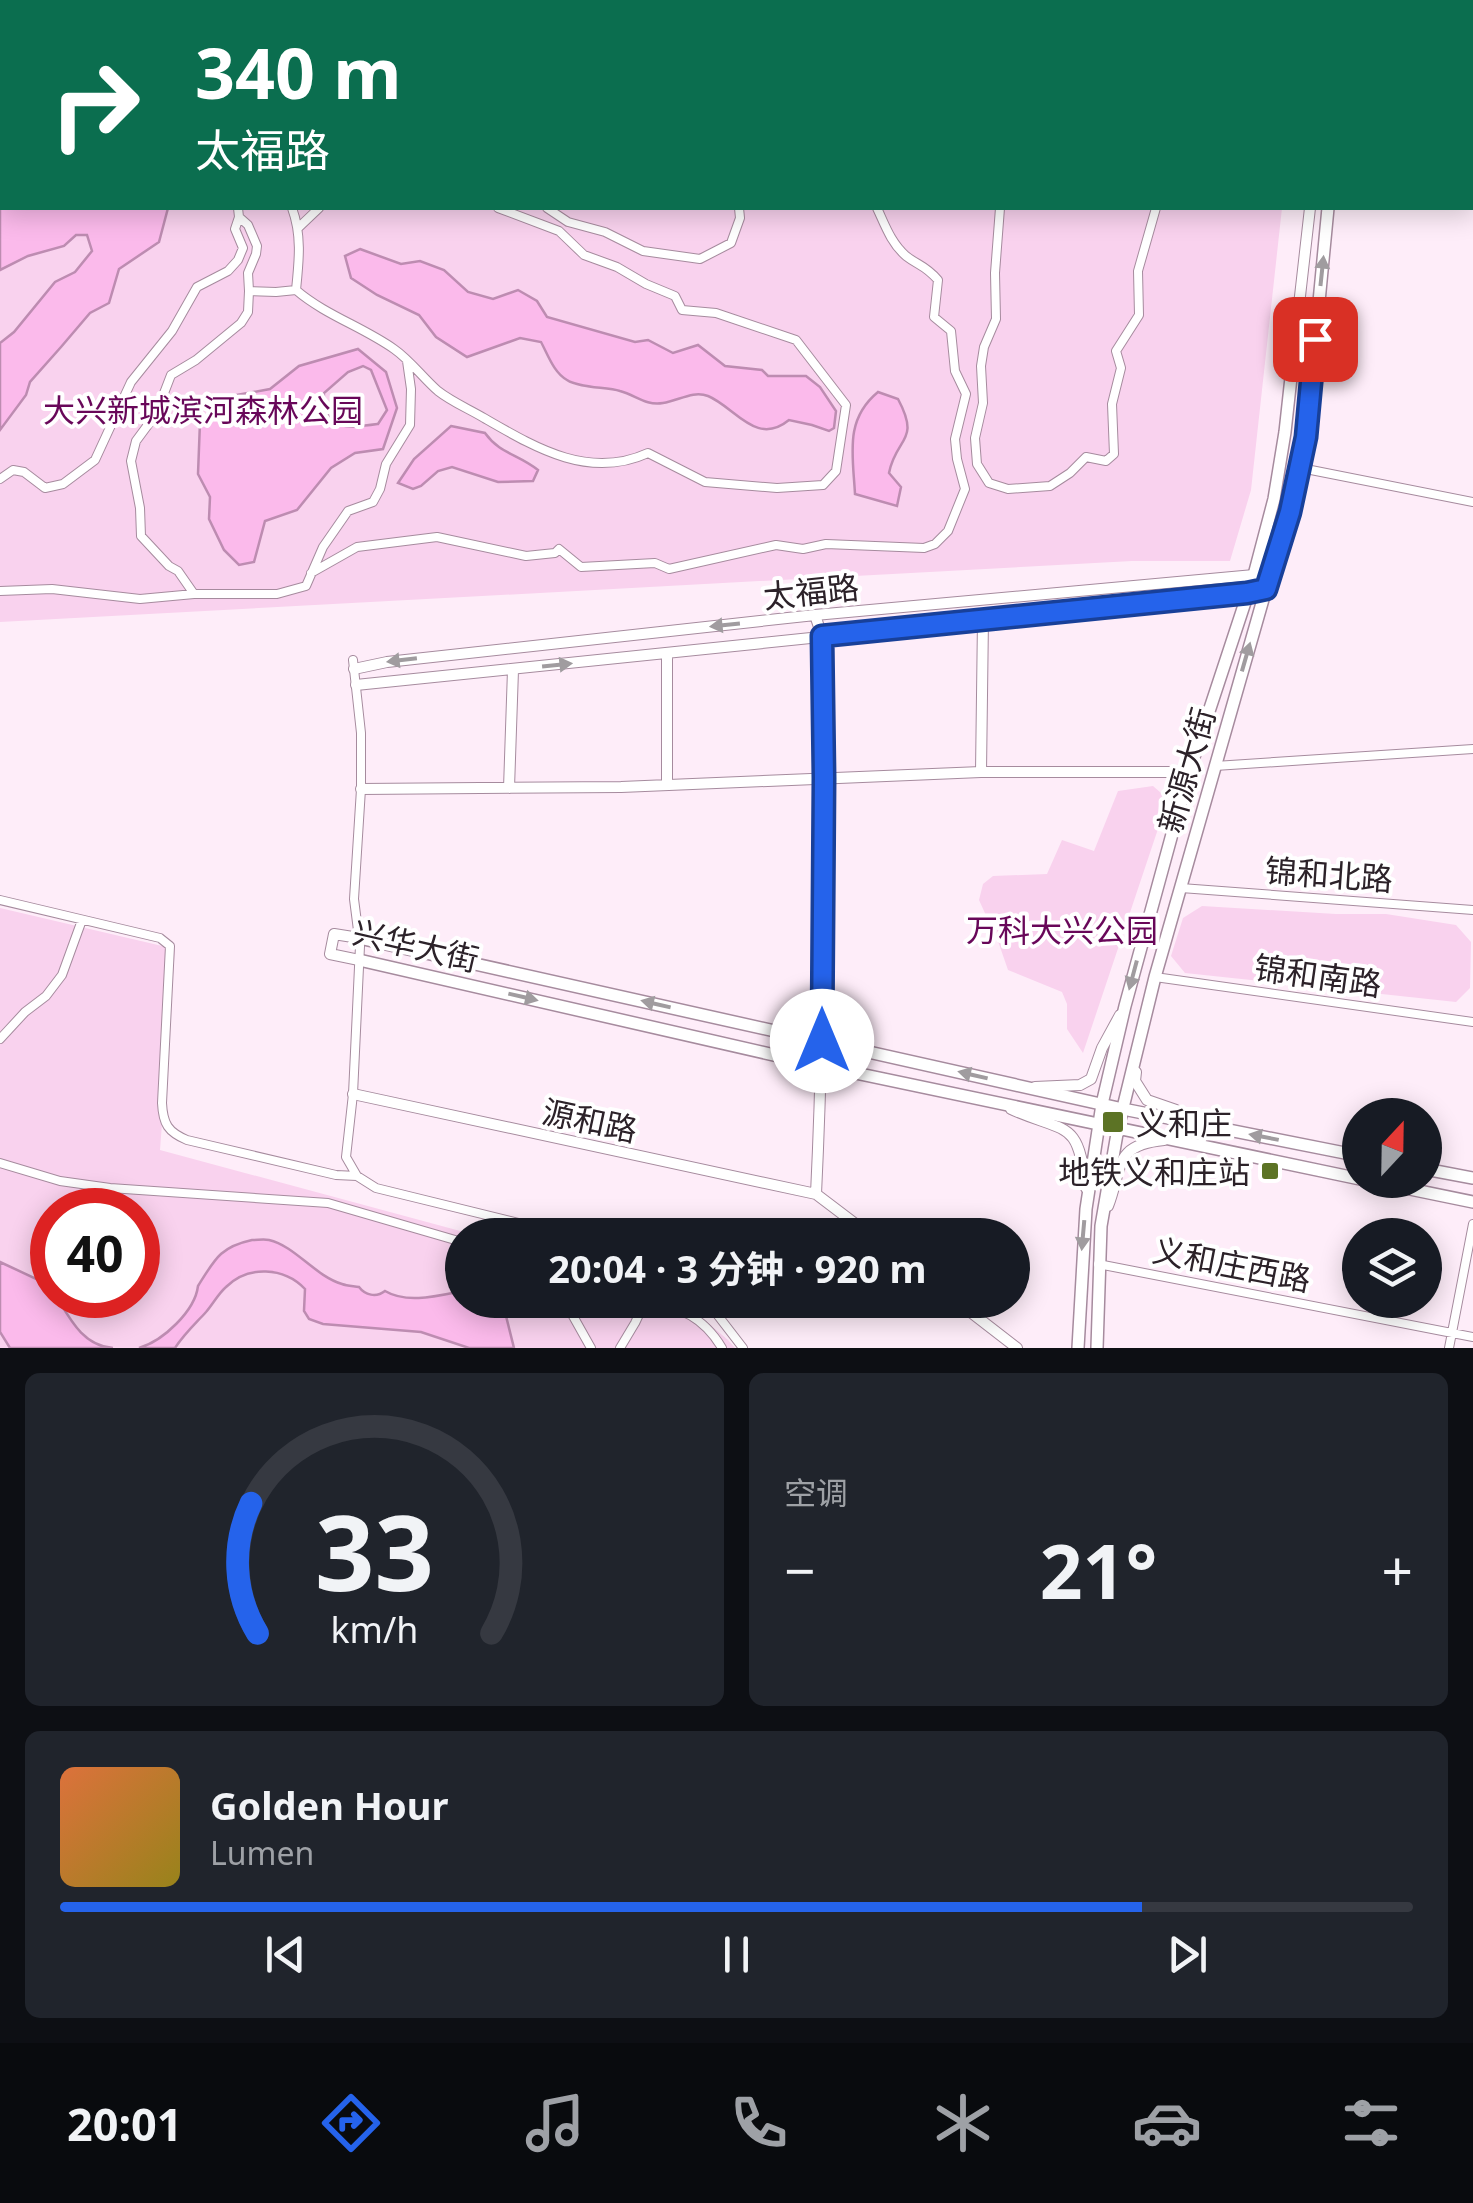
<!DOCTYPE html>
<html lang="zh">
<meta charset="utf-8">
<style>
:root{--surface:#171b24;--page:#20242c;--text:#f1f3f6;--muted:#9ea1a6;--line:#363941;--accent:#2563eb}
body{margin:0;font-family:"Noto Sans","Noto Sans SC",sans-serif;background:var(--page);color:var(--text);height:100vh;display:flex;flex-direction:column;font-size:38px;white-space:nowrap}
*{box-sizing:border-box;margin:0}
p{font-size:32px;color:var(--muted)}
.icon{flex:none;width:55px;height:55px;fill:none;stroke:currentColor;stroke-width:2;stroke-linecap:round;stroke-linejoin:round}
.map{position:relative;height:1348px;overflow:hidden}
.side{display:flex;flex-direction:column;gap:25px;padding:25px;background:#0d0f14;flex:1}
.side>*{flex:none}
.banner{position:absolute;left:0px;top:0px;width:1475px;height:210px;box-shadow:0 5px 25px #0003;background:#0b6e4f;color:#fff;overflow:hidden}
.needle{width:65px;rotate:22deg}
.fabs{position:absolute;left:1342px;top:1098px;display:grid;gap:20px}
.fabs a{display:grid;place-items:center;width:100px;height:100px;border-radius:50%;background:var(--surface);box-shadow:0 5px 25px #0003;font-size:50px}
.speed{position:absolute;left:30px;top:1188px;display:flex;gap:20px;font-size:50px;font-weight:700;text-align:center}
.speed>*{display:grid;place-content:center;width:130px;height:130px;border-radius:50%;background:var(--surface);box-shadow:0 5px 25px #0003;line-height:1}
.speed .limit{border:15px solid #d22;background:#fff;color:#111}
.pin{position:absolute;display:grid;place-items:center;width:85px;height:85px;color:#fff;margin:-42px;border-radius:20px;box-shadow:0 5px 15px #0006}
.me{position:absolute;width:110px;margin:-55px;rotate:0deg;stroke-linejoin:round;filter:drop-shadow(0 0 8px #0008)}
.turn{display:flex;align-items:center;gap:35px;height:210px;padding:0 30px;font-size:45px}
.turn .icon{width:130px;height:130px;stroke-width:2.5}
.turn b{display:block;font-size:70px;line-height:85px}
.big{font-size:75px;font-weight:700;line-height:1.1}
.side .widget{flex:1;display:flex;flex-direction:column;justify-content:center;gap:15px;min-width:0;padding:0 35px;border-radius:15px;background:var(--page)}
.side .dial{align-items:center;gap:0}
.dial svg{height:260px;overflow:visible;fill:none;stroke:var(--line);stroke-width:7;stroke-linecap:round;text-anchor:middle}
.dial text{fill:var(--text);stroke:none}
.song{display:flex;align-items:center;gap:30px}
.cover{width:120px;height:120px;border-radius:15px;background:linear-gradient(135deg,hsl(20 70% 55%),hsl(50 70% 35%))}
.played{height:10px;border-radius:5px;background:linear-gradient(90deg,var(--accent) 80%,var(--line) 80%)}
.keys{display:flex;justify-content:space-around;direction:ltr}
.heat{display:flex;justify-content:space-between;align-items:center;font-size:55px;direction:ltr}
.side .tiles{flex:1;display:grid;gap:25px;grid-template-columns:1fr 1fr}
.widget:last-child{grid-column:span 2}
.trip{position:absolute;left:445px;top:1218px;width:585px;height:100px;border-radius:50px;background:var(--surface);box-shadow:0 5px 25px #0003;font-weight:700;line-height:100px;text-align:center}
.tabs{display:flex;height:160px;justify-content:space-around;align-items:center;background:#090b0e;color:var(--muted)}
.tabs .icon{width:70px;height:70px}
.tabs .selected{color:var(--accent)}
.tabs b{font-size:45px;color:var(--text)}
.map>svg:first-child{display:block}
.green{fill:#f9d2ee;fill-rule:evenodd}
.water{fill:#fbbaeb;stroke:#bd8cb1;stroke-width:2.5;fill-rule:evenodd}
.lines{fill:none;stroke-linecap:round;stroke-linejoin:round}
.street-casing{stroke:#a68b9e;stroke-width:10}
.secondary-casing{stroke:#a68b9e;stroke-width:12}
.primary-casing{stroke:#a68b9e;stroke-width:14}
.street{stroke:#fff;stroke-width:8}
.secondary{stroke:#fff;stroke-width:10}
.primary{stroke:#fff;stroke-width:11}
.oneway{fill:#a09c9f}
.route-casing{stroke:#184099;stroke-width:25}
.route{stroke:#2563eb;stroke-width:18}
.poi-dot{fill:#5c7325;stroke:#fff;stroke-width:4}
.labels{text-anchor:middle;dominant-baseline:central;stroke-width:8;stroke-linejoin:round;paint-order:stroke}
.park-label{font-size:32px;fill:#680759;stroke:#fff}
.street-label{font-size:32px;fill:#2c2229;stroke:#fff}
.poi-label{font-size:32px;fill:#2c2229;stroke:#fff;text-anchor:start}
</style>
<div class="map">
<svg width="1473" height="1348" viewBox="0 0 1473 1348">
<rect width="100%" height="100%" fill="#feedf9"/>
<path class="green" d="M0,0h1305v2h-1303v206h1280l-31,282 -21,71h-98l-1132,61z
M1153,786l15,13 -85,254 -16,-24v-25l-5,-12 -54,-22 -9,-26 -20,-44 4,-16 10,-8 54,-2 15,-34 32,11 24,-60z
M1202,906l134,8h50l70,11 15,17 -1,46 -14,14 -271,-29 -14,-17 12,-38z
M0,908l175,41 -15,201 315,85h-13v65h219l47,40 7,8h-735zM52,1210h86v85h-86z"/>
<path class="water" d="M2,198v10h166l-9,34 -40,27 -10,34 -19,10 -29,34 -31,35 -4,13 -26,35v-87l14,-11 41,-50 20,-10 17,-21 -5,-16h-11l-12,11 -36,10 -28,14v-70z
M360,249l41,15 19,-3 24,9 24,22 25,7 25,-9 19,11 10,16 88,25 13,-2 25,13 25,-8 27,21 37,4 6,6h38l14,11 16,24 -2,17 -5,3 -17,-6 -23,-5c-33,27 -54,-13 -81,-24 -15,-6 -30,5 -45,7 -18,3 -27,-8 -43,-12 -14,-4 -41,-3 -53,-11 -13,-7 -19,-25 -26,-38l-21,-4 -53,19 -31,-20 -17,-22 -42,-20 -26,-17 -6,-22z
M358,349l28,23 11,36 -14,41 -28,4 -24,15 -34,42 -32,11 -11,41 -15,3 -15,-15 -15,-31 1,-22 -12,-23 2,-52 23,-10 14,-17 33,-6 29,-23zM363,366l8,4 16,40 -9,14c-29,4 -56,8 -54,-31l24,-21z
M878,392l20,7c23,43 -2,38 -9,74l12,14 -4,19 -42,-12c-2,-39 -11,-74 23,-102z
M451,426l34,7c15,21 33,21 53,37l-5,11 -35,1 -46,-15 -14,4 -17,15 -8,3 -15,-6 16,-24z
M252,1240c6,0 12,-1 17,0 26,6 46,36 73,44 5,2 11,2 17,3 6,8 17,11 26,4 22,13 52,5 77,0v9h31l12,12 9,36h-45l-48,-16 -98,-8 -14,-5 -5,-8 1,-22c-21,-22 -57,-24 -79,-2 -8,7 -13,17 -20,25 -11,12 -22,22 -31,36h-36c24,-7 56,-37 59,-62 17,-27 22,-39 54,-46z
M0,1262l45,21 7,8v4l4,1c14,23 27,50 57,52h-103l-10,-16z"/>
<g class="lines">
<g class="street-casing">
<path id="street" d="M253,0l2,2
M297,0l1,2
M431,0l4,2
M751,0l3,2
M873,0l1,2
M950,0v2
M975,0l1,2
M1184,0l1,2
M123,2l1,-2
M0,122l2,1
M292,208c10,27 7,53 4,82
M547,208l21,14 37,10 38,19 57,8 31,-16 9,-25 -1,-10
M1000,208l-5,65 1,46 -12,28 -3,19 2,37 -8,35 2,26 12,19 19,6 42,-3 20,-13 16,-16 20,4 8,-7 -2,-50 9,-36 -5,-17 23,-36 -1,-44 18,-63
M239,217l9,8 9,21 -1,8 -8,19 1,18
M299,227l20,-19
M407,361l4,28 -1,36 -24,39 -6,25 -7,13 -25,9 -25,36 -17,39 -29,8h-83l-16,-23 -9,-5 -28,-30 -1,-28 -9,-47 5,-20 20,-27 15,-39 25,-15 45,-37 7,-11 1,-21 27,1 20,-2c29,25 67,37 98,59 16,11 29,29 44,42 14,11 31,18 46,27 52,30 105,62 164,35l57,29 72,6 46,-3 13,-14 10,-66 -50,-65 -80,-27 -34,-3 -7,-14 -29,-12 -29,-17 -33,-12 -25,-24 -61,-23
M1301,463l10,7 162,32
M0,479l13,-9 11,2 21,16 18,-4 32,-24 36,-78 41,-51 25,-44 31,-16 10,-11 5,-12 -8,-19 4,-12 -1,-9
M311,573l46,-26 80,-10 89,19 29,-3 4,-4 22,18 74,-4 14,6 107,-24 27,4 23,-5 98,4 11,-4 13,-13 17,-42 -8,-30 -2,-20 11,-45 -11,-23 -4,-40 -17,-14 4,-37c-13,-15 -19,-14 -32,-24 -15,-13 -21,-31 -29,-48
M0,591l52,-2 88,10 54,-5
M353,660l8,73v56l-7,110 6,47 -7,148 -7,63 11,19 19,12 191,47
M1215,766l258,-17
M1181,888l292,22
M0,900l160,38 10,8 -8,157c1,21 6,29 25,37l149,35 21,1
M1155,977l318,45
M0,1039l25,-27 21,-16 16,-21 20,-55
M0,1163l60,18 50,7 218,15 134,39
M1098,1264l375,73
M564,1300l27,48
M706,1300l37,48
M620,1348l15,-25 8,-17c34,-3 61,12 79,42
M1449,1348l24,-124"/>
</g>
<g class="secondary-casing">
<path id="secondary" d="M1330,2v-2
M1472,135h1
M1299,305l11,-97
M815,615l7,21c3,186 3,372 -6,558l54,41
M667,653v132
M354,669l33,-7 428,-47 439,-40 20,-7
M356,685l891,-92 19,-4
M981,772l2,-153
M509,788l4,-118
M361,789l260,-2 360,-15h208
M359,938l-25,-4 -4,20 29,6
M1136,1072l-1,9 12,19 29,10 22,11
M1035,1087l45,-2 11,-6 11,-31 18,-33
M353,1094l463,100
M1011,1109c56,25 67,9 75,79
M1108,1206c15,-39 5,-61 56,-66
M955,1300l62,48"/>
</g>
<g class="primary-casing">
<path id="primary" d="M1348,2l1,-2
M359,938l764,171 237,47
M359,960l463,106 538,113
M1425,1169l48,9
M1366,1180l107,22
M1078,1348l8,-139 16,-105 23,-98 64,-234 65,-197 20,-76 11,-67 14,-127
M1097,1348l4,-122 17,-98 37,-151 111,-388 25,-76 15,-76 22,-229"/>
</g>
<use href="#street" class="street"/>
<use href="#secondary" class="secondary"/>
<use href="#primary" class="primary"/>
</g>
<defs><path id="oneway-solid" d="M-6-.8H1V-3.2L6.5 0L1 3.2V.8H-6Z" transform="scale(2.5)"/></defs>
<g class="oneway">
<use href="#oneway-solid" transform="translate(1322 271) rotate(-84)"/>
<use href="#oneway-solid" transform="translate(725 625) rotate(174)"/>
<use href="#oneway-solid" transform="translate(1246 657) rotate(-74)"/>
<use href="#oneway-solid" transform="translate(402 660) rotate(173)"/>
<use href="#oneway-solid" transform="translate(557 665) rotate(-6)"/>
<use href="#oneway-solid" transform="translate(1133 975) rotate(105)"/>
<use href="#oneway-solid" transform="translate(523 997) rotate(13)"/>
<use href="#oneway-solid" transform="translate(656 1004) rotate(-167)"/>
<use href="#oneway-solid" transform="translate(973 1075) rotate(-167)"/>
<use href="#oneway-solid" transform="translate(1264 1137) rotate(-169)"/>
<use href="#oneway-solid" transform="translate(1083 1235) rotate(95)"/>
</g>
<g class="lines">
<g class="route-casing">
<path id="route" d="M822,1041l2,-263 -2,-142 425,-43 19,-4 24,-77 16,-75 9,-98"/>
</g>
<use href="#route" class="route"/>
</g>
<g class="poi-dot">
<rect x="1101" y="1110" width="24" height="24" rx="5"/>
<rect x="1260" y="1161" width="20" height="20" rx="5"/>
</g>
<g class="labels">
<g class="park-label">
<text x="203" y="409">大兴新城滨河森林公园</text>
<text x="1062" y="929">万科大兴公园</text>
</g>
<g class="street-label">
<text transform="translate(811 591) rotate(-6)">太福路</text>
<text transform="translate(1186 770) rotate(-74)">新源大街</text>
<text transform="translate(1329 874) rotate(4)">锦和北路</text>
<text transform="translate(416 945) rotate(13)">兴华大街</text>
<text transform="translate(1318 975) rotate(8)">锦和南路</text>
<text transform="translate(590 1120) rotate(12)">源和路</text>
<text transform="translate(1232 1264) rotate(11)">义和庄西路</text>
</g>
<g class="poi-label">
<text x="1136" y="1122">义和庄</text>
<text x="1250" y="1171" text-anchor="end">地铁义和庄站</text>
</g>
</g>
</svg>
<div class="fabs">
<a><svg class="needle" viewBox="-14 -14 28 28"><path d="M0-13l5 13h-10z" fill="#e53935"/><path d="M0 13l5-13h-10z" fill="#9ea1a6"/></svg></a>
<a><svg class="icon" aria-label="layers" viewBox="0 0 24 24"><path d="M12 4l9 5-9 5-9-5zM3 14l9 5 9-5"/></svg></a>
</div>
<div class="speed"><div class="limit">40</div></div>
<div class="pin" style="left:1315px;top:339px;background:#d93025"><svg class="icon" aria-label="arrive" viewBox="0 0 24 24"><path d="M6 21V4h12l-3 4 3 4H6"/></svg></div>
<svg class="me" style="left:822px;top:1041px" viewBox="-20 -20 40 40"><circle r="19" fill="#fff"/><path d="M0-13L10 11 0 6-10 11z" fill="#2563eb"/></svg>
<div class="trip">20:04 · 3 分钟 · 920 m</div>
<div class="banner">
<div class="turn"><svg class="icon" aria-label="right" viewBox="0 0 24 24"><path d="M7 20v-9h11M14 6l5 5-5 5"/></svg><div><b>340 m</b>太福路</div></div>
</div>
</div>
<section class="side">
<div class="tiles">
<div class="widget dial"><svg viewBox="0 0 100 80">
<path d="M14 69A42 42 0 1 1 86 69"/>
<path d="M14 69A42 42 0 0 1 12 29" stroke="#2563eb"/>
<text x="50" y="56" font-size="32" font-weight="700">33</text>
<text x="50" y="72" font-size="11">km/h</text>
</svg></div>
<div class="widget"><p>空调</p>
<div class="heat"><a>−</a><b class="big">21°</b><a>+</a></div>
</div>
<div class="widget">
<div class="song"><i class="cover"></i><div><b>Golden Hour</b><p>Lumen</p></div></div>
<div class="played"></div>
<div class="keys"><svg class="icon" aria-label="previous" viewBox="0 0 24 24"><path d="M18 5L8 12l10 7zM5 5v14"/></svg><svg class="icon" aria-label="pause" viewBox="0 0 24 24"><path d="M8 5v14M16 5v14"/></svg><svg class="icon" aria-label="next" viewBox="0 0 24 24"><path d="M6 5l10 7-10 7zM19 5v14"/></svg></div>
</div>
</div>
</section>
<nav class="tabs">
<b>20:01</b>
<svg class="icon selected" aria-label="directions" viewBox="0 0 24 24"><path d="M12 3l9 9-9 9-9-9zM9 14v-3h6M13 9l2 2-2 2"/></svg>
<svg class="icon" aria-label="music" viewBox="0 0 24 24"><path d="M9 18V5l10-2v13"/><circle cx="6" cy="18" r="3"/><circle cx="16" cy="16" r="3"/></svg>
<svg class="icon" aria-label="phone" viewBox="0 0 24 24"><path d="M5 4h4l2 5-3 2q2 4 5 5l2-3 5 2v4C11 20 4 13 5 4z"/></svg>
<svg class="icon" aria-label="climate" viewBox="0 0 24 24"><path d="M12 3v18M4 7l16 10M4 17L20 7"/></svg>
<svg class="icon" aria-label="car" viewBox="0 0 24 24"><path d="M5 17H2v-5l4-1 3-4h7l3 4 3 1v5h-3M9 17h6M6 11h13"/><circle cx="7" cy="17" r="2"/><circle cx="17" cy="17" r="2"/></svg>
<svg class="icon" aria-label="filters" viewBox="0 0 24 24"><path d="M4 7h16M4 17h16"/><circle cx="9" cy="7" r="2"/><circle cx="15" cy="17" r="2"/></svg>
</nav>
